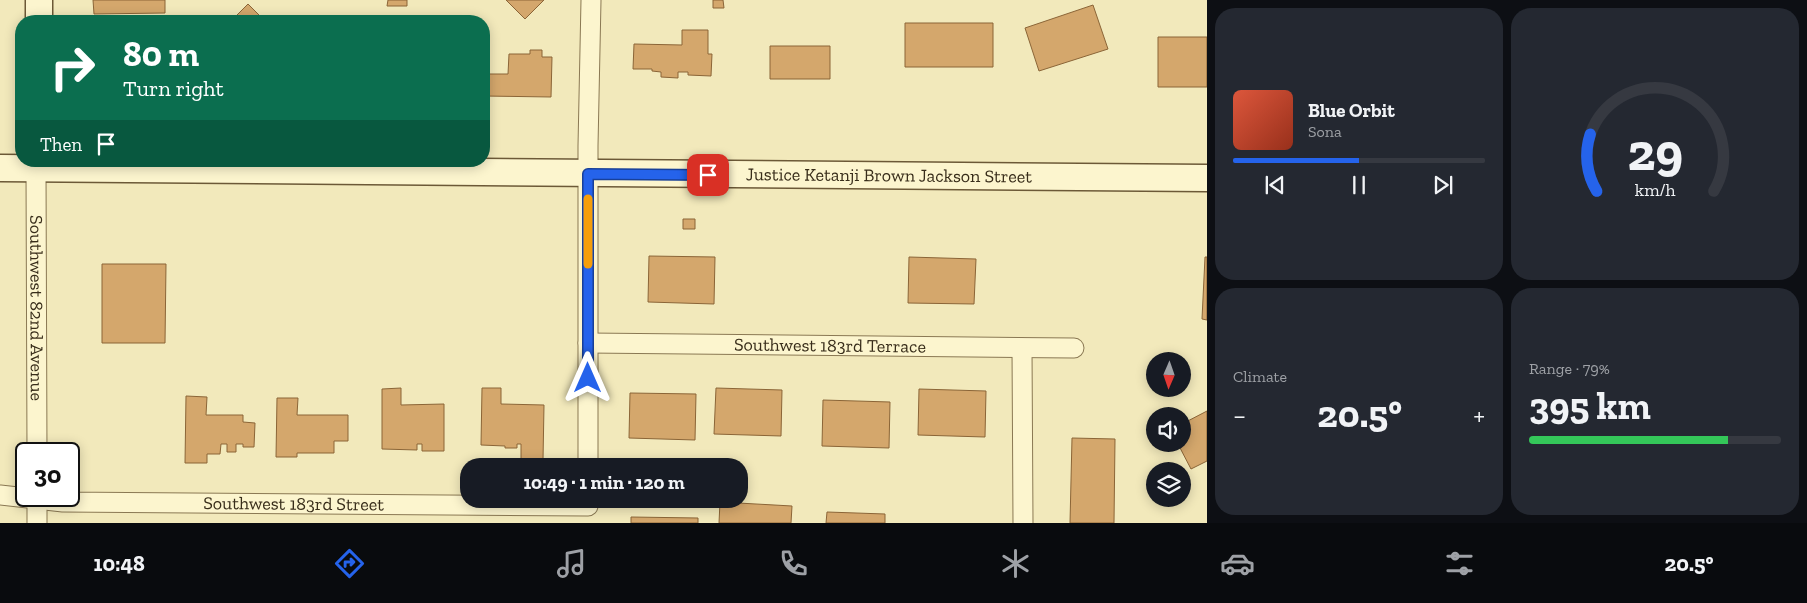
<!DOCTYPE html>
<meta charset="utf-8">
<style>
:root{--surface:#171b24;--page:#242831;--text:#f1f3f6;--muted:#9ea1a6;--line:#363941;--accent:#2563eb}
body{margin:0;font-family:"Zilla Slab",serif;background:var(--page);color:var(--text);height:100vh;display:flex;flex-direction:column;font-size:19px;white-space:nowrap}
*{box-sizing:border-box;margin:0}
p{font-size:16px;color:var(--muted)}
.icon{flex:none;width:28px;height:28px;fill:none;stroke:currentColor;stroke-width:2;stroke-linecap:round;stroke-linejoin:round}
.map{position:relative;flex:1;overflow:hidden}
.details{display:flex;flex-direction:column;gap:8px;padding:8px;background:#0d0f14;width:600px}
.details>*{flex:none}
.hud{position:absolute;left:15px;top:15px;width:475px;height:152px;border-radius:20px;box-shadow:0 2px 12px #0003;background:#0b6e4f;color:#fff;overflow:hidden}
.needle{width:32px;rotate:182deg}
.controls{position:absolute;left:1146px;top:352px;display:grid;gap:10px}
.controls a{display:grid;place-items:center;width:45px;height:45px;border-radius:50%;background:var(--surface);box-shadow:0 2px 12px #0003;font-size:25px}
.speed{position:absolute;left:15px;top:442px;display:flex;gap:10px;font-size:25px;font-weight:700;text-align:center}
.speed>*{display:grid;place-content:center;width:65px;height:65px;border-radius:50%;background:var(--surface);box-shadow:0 2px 12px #0003;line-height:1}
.speed .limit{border:2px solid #111;border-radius:8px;background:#fff;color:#111}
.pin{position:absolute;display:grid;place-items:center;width:42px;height:42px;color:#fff;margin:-21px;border-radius:10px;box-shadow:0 2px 8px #0006}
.me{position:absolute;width:55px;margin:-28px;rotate:0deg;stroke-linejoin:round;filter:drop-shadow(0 0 4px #0008)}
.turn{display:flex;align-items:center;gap:18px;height:105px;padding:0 25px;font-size:22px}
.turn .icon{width:65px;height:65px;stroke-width:2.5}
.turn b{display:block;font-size:35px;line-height:42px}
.then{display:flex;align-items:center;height:48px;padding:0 25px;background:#0003;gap:10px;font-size:19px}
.big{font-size:38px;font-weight:700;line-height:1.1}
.details .tile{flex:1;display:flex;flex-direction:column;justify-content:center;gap:8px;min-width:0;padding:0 18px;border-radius:20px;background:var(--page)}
.details .dial{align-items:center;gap:0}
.dial svg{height:130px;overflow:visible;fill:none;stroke:var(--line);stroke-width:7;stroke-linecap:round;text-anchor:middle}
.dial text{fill:var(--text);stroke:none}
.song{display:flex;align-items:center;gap:15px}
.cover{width:60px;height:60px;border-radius:8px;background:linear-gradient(135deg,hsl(10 70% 55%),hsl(10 70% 35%))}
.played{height:5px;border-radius:2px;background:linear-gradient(90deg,var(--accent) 50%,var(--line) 50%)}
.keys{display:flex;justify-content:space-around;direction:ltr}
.heat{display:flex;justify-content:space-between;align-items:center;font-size:28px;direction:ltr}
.charge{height:8px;border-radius:4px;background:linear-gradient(90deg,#34c759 79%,var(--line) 0)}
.details .tiles{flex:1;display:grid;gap:8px;grid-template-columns:repeat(2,1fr)}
.trip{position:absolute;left:460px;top:458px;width:288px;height:50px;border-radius:20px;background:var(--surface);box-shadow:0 2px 12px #0003;font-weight:700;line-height:50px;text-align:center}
.tab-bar{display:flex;height:80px;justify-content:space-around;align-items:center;background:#090b0e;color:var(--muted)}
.tab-bar .icon{width:35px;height:35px}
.tab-bar .active{color:var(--accent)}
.tab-bar b{font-size:22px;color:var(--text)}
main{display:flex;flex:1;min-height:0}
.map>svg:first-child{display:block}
.building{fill:#d4a76c;stroke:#8b6537}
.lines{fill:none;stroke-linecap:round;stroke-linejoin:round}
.street-casing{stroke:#8a7853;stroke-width:21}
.secondary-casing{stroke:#6c5937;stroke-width:29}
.street{stroke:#fcf5ce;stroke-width:19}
.secondary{stroke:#fcf5ce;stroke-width:26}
.route-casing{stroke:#184099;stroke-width:12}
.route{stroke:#2563eb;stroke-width:9}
.slow{stroke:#f59e0b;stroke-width:9}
.labels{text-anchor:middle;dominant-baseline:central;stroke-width:5;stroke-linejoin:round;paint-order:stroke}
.street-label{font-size:18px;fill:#382d1a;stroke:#f9f2cb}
</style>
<main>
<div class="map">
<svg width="1207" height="523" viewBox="0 0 1207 523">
<rect width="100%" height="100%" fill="#f2e9bb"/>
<path class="building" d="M93,0h72v13l-71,1z
M388,0h19v6h-20z
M506,0h38l-19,19z
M713,0h10l1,8h-11z
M248,4l17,17h-69v-2l38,-1z
M1093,5l15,44 -69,22 -14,-43z
M905,23h88v44h-88z
M682,30h26v24h4l-1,22 -23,-1v-3h-10v6l-17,-1v-5l-9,-1v-2h-19l1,-25 48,1z
M1158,37h49v50h-49z
M770,46h60v33h-60z
M530,50h12v7h10l-1,40 -67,-1v-22h24l1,-20h21z
M683,219h12v10h-12z
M649,256l66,1 -1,47 -66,-2z
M909,257l67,2 -2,45 -66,-1z
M1205,257h2v63l-5,-1z
M102,264h64l-1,79h-63z
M401,388v17l43,-1v47h-22v-7h-5v6l-35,-1v-60z
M482,388h19v16l43,1 -1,55h-22v-16h-4v4h-12v-2l-24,-1z
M716,388l66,2 -1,46 -67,-2z
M919,389l67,2 -1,46 -67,-2z
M630,393l66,1 -1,46 -66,-2z
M186,396l21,1 -1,18h37v7l12,1 -1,24h-11v-3h-7v8h-9v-8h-6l-1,10h-13v9h-22z
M277,398h21l-1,17h51v26h-14v12h-37v4h-21z
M823,400l67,2 -1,46 -67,-2z
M1207,411v50l-16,8 -13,-25h4v-20z
M1072,438l43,1 -1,84h-44z
M720,502l72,4 -1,17h-72z
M827,512l58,2v9h-59z
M631,517l67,1v5h-67z"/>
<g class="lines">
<g class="street-casing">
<g id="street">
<path id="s1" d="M36,168l1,286"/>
<path id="s2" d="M588,343l486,5"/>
<path d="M1022,348l1,175"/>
<path d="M588,466v-320l3,-146"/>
<path id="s3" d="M0,495l63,7 525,4"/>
<path d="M37,496v27"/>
</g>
</g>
<g class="secondary-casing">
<g id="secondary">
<path d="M39,21v-21"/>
<path id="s4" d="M0,168l1207,10"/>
</g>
</g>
<use href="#street" class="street"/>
<use href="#secondary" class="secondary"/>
</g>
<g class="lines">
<g class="route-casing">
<path id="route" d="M588,378v-204l120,1"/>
</g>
<use href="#route" class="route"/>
<path class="slow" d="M588,264v-65"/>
</g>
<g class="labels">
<g class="street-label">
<text stroke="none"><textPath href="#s4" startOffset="889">Justice Ketanji Brown Jackson Street</textPath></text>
<text stroke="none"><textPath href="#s1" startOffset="140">Southwest 82nd Avenue</textPath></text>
<text stroke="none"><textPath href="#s2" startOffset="242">Southwest 183rd Terrace</textPath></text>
<text stroke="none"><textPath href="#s3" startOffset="294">Southwest 183rd Street</textPath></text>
</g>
</g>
</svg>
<div class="controls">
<a><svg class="needle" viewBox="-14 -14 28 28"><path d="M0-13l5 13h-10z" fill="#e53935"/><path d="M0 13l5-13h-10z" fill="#9ea1a6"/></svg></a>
<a><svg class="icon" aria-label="sound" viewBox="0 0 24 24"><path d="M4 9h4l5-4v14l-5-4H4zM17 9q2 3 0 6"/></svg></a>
<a><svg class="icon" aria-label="layers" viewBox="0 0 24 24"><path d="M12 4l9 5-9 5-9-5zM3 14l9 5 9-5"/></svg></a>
</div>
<div class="speed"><div class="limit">30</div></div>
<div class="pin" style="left:708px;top:175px;background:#d93025"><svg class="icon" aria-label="arrive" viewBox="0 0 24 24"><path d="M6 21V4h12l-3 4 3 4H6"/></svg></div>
<svg class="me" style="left:588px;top:378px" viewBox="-20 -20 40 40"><path d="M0-17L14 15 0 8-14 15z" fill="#2563eb" stroke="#fff" stroke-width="4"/></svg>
<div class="trip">10:49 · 1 min · 120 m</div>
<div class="hud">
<div class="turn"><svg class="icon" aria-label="right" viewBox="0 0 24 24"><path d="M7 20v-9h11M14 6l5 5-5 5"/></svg><div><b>80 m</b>Turn right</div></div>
<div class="then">Then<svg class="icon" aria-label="arrive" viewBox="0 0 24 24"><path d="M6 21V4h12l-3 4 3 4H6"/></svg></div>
</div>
</div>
<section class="details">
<div class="tiles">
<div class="tile">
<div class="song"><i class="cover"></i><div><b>Blue Orbit</b><p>Sona</p></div></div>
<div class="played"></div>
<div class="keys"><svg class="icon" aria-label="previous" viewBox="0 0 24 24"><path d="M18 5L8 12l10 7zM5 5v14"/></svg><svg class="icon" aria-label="pause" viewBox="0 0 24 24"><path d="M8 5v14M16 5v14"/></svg><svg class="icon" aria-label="next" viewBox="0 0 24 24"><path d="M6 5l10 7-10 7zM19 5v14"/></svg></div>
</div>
<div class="tile dial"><svg viewBox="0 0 100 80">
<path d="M14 69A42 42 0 1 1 86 69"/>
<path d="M14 69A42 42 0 0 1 10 34" stroke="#2563eb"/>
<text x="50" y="56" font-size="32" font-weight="700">29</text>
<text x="50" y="72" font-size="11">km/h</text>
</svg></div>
<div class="tile"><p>Climate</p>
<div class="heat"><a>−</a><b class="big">20.5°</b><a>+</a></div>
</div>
<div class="tile"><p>Range · 79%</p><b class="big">395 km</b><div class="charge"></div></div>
</div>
</section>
</main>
<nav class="tab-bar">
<b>10:48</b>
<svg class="icon active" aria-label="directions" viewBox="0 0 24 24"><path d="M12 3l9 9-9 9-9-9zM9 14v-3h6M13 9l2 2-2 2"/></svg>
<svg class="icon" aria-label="music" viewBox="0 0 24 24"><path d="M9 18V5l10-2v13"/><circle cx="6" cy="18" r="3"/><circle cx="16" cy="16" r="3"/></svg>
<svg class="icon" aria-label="phone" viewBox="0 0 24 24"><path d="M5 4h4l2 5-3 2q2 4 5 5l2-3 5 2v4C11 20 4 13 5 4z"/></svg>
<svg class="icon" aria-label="climate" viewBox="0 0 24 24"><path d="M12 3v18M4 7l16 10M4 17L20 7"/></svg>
<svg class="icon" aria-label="car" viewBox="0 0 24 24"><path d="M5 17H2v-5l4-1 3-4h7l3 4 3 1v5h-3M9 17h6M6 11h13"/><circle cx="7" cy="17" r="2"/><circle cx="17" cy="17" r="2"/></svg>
<svg class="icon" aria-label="filters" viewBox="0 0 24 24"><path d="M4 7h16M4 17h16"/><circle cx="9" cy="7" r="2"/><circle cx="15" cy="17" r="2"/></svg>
<b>20.5°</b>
</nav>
